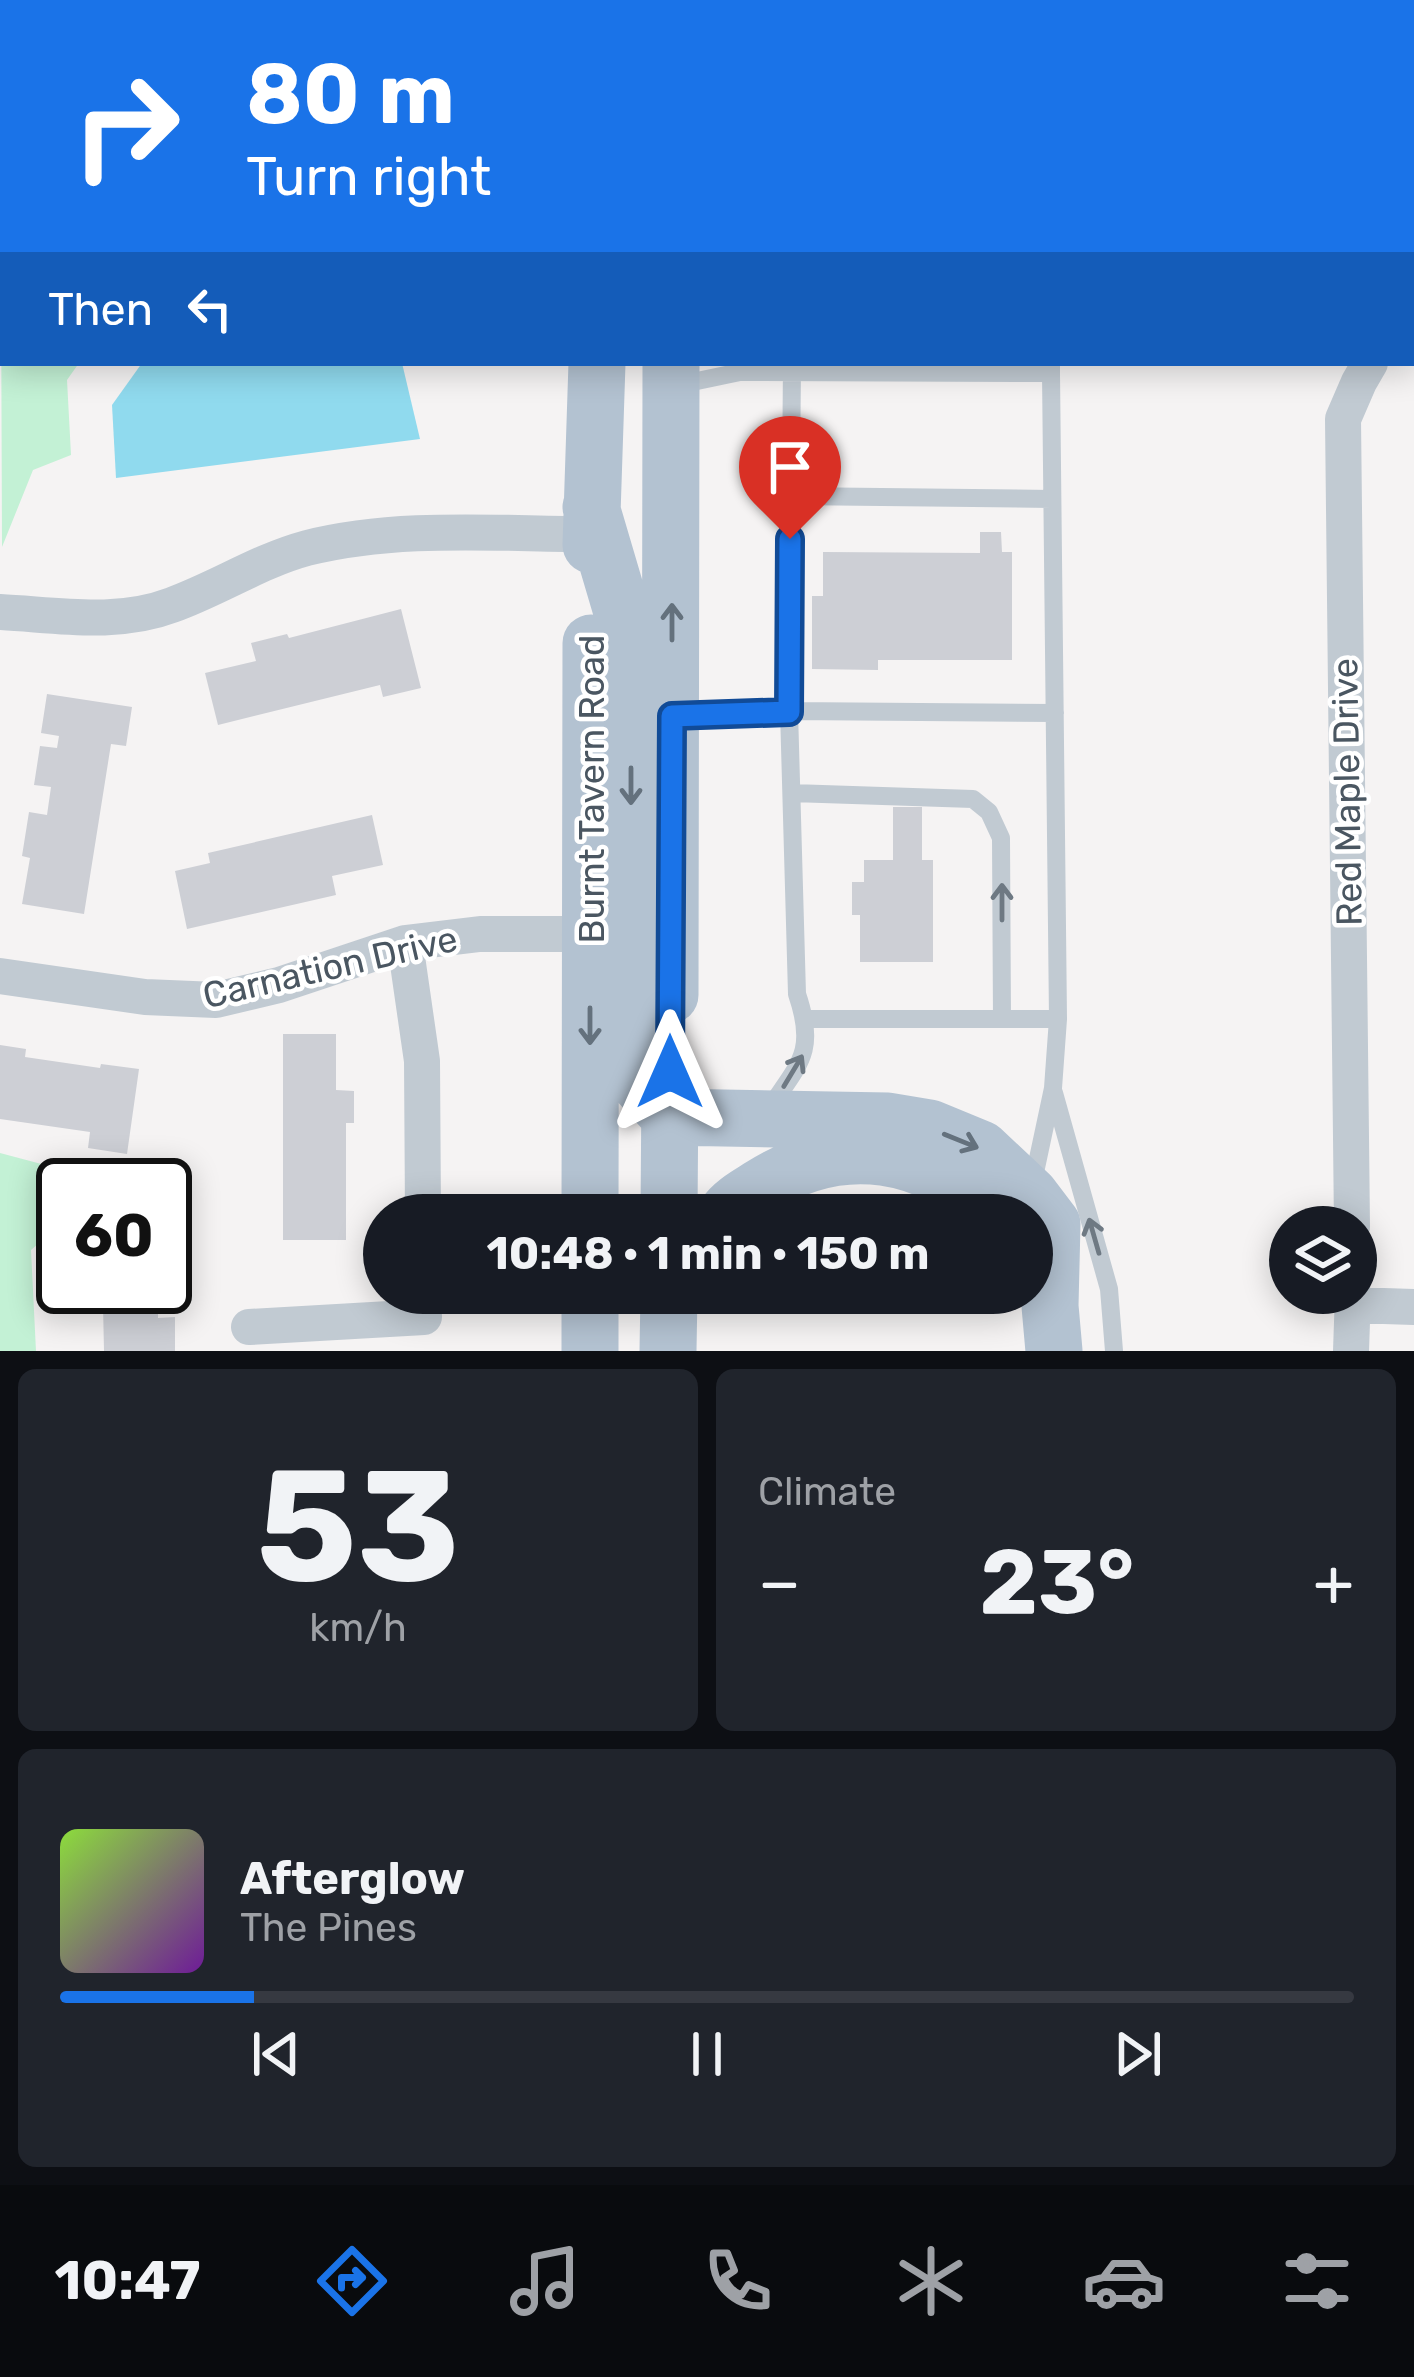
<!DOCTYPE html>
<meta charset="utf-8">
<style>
:root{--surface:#171b24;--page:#20242c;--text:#f1f3f6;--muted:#9ea1a6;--line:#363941;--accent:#1a73e8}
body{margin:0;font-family:Rubik,sans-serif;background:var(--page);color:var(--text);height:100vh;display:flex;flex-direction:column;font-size:45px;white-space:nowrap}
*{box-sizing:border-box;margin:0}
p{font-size:39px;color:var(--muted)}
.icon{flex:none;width:66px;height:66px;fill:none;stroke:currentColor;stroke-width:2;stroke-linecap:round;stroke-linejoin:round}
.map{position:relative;height:1351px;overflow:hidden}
.details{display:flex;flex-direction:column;gap:18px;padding:18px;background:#0d0f14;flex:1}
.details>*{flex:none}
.hud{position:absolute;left:0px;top:0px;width:1416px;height:366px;box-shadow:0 6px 30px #0003;background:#1a73e8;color:#fff;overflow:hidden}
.tools{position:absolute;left:1269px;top:1206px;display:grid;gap:24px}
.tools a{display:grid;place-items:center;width:108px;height:108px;border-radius:50%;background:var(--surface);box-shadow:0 6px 30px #0003;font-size:60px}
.speed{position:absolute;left:36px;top:1158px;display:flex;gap:24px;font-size:60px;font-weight:700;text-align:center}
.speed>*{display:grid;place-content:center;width:156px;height:156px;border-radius:50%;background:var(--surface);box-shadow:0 6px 30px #0003;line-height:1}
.speed .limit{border:6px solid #111;border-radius:18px;background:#fff;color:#111}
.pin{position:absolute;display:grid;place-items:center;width:102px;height:102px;color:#fff;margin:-123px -51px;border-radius:50% 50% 50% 0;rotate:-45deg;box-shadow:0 0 12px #0007}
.pin .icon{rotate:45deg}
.me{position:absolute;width:132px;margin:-66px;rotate:0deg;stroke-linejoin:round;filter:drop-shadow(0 0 9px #0008)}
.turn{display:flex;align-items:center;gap:42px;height:252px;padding:0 48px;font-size:54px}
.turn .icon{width:156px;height:156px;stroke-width:2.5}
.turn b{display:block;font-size:84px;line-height:102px}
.then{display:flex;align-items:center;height:114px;padding:0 48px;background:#0003;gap:24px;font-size:45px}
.big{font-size:90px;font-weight:700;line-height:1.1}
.details .card{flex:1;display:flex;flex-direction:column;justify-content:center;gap:18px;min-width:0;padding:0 42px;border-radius:18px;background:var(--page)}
.details .dial{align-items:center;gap:0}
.dial b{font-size:156px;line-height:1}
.song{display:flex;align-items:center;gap:36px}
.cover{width:144px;height:144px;border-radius:18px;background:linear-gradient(135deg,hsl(90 70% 55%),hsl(280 70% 35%))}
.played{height:12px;border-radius:6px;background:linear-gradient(90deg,var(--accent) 15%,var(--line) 15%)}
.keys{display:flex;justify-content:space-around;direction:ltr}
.heat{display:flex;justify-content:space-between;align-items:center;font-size:66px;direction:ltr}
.details .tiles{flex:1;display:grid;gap:18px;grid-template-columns:1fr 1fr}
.card:last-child{grid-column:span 2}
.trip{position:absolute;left:363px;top:1194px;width:690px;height:120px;border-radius:60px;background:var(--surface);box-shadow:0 6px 30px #0003;font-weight:700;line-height:120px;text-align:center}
.tabs{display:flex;height:192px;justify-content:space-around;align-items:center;background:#090b0e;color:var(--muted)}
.tabs .icon{width:84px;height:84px}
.tabs .current{color:var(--accent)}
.tabs b{font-size:54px;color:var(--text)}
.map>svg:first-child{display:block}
.green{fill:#c3f1d5}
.water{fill:#90daee}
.building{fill:#cdcfd5}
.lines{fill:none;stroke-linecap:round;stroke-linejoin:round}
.lane{stroke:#c1cad2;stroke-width:18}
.street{stroke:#c1cad2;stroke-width:36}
.primary{stroke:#b3c2d1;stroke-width:57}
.oneway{stroke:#64717d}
.oneway2{stroke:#6e7983}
.route-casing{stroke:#114b97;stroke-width:30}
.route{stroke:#1a73e8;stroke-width:21}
.labels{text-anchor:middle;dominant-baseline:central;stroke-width:9;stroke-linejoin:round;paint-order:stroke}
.street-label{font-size:36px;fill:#4a5661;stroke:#fff}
</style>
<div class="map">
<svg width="1414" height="1351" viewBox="0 0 1414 1351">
<rect width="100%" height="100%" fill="#f5f3f3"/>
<path class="green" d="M0,0h553v3h-550v360h76l-12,17 4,75 -38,15 -31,77z
M0,1153l109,29 -4,3h-42v37l-32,28 5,101h-36z"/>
<path class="water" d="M142,363h260l18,76 -304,39 -4,-73z"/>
<path class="building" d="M980,532h21l1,20h10v108h-134v10l-66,-1v-73h11v-44l157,1z
M401,609l20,79 -38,9 -3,-12 -162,40 -13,-52 51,-12 -5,-18 36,-9 2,4z
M47,694l85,13 -6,39 -15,-2 -27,170 -62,-10 8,-46 -8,-2 7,-44 18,3 4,-28 -17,-2 6,-39 17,2 2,-12 -18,-3z
M893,807h29v53h11v102h-73v-47h-8v-33h12v-22h29z
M372,815l11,50 -51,11 4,19 -149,34 -12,-58 35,-8 -2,-10z
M283,1034h53v56l18,1v32h-8v117h-63z
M0,1045l26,4 -1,8 75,11 1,-4 38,5 -12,85 -39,-6 2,-16 -90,-13z
M165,1263h10v38l-17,1v16l17,-1v34h-71l-1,-46h-15v-18h77z"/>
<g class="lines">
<path class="lane" d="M938,0l10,3
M678,385l62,-13 311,1v-10
M791,496l261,3
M674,716l115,-5 3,-348
M792,793l181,6 16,13 12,26 1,181
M805,1019h253
M1054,1093l55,196 5,62
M770,1107c31,-45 46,-57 27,-113l-8,-283 266,2
M1033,1182l20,-94 5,-69 -7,-646"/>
<path class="street" d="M1413,333h1
M0,612c58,3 117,14 172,-7 47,-17 87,-44 135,-57 92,-23 190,-14 284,-14
M405,943l17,118 1,154
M0,976l145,21 71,3 63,-15 126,-42 75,-9h111
M1352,1227l-9,-808 16,-37 11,-19
M1353,1305l61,2
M249,1327l175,-10 -1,-24
M1351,1351l2,-58"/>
<path class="primary" d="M636,3v-3
M697,3v-3
M591,507l39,132 1,407 9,38 30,33 218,4 42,7 51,21 49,46 22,29 -2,82 4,45
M591,545l6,-182
M670,995l1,-632
M590,1215l1,-572
M669,1215l1,-134
M725,1215c9,-13 23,-20 37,-29 81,-51 166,-35 233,29
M590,1351v-58
M668,1351l1,-58"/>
</g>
<defs><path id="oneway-shaft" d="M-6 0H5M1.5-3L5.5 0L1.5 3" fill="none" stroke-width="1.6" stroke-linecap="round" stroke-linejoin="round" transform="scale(3)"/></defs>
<g class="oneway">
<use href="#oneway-shaft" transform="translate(672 622) rotate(-90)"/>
<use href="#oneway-shaft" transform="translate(631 786) rotate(90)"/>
<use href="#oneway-shaft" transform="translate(590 1026) rotate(90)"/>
<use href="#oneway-shaft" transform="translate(961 1141) rotate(22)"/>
</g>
<g class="oneway2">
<use href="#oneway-shaft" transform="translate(1002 902) rotate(-90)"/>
<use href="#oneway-shaft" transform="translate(793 1071) rotate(-59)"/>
<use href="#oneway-shaft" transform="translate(1094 1236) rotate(-106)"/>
</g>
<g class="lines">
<g class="route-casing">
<path id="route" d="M670,1072l2,-356 117,-4 1,-173"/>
</g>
<use href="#route" class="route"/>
</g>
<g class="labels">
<g class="street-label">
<text transform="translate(591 789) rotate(-90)">Burnt Tavern Road</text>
<text transform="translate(1347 792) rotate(-91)">Red Maple Drive</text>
<text transform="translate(330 967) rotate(-13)">Carnation Drive</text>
</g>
</g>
</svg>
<div class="tools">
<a><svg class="icon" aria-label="layers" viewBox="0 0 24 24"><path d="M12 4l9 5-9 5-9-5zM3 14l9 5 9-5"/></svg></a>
</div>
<div class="speed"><div class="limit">60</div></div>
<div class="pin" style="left:790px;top:539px;background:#d93025"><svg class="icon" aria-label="arrive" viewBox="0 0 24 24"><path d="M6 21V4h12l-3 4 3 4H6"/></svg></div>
<svg class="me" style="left:670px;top:1072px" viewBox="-20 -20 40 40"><path d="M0-17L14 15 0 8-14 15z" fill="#1a73e8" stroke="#fff" stroke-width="4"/></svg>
<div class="trip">10:48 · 1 min · 150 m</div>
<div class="hud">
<div class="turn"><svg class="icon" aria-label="right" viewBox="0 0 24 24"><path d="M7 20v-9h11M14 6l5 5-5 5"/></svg><div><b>80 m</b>Turn right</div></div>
<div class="then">Then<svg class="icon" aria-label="left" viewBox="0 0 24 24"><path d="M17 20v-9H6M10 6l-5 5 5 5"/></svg></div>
</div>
</div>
<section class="details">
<div class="tiles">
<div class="card dial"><b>53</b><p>km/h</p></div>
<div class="card"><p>Climate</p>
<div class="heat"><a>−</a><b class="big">23°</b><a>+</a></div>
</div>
<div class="card">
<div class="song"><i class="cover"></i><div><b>Afterglow</b><p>The Pines</p></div></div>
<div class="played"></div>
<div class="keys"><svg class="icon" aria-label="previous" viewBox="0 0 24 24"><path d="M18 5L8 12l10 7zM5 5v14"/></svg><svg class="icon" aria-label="pause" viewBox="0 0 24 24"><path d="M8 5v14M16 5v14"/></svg><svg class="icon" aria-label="next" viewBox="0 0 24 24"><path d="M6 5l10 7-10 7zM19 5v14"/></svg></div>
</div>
</div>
</section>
<nav class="tabs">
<b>10:47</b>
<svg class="icon current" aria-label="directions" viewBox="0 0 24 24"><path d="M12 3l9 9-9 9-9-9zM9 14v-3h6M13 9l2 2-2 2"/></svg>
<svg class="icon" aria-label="music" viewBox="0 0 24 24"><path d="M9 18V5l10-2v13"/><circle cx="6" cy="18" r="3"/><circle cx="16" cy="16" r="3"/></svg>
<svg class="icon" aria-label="phone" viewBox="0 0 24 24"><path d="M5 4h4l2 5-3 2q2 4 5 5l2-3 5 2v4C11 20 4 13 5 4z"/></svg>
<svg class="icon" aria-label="climate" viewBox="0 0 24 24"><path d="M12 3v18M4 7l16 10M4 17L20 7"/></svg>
<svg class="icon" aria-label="car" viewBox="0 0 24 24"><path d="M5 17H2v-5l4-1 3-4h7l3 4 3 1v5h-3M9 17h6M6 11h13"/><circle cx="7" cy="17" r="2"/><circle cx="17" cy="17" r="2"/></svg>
<svg class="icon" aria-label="filters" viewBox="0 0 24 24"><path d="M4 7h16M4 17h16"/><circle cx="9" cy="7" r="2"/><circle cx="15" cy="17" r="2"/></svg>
</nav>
